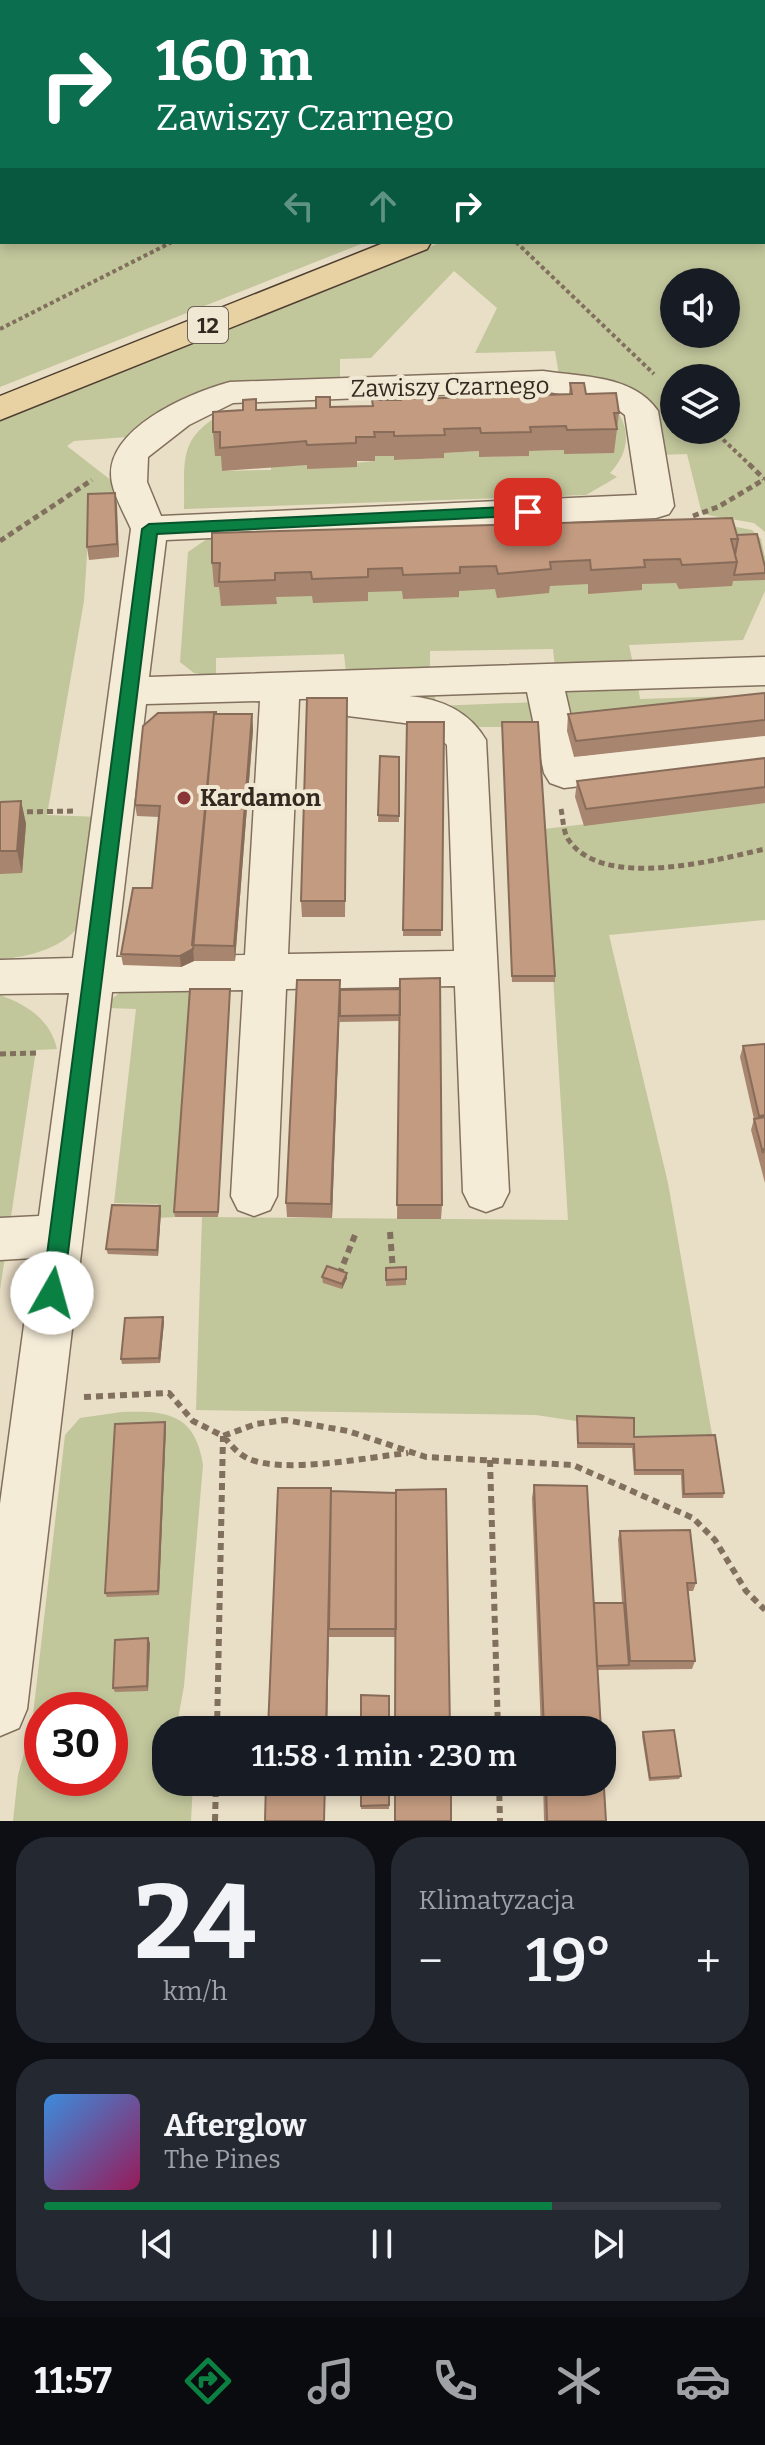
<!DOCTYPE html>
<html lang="pl">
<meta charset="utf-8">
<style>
:root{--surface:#171b24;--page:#242831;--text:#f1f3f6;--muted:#9ea1a6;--line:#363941;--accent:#0b8043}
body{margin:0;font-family:Bitter,serif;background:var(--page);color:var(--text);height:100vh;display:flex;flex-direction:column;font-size:30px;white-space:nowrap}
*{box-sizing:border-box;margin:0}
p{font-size:26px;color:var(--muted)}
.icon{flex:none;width:44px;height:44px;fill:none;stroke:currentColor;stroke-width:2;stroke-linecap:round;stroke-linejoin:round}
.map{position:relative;height:1821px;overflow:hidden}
.panel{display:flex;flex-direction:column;gap:16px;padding:16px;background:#0d0f14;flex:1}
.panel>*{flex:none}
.banner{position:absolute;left:0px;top:0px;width:766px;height:244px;box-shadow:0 4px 12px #0003;background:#0b6e4f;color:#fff;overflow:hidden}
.buttons{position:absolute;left:660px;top:268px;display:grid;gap:16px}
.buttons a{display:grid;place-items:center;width:80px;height:80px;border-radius:50%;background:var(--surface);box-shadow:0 4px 12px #0003;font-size:40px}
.speed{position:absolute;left:24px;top:1692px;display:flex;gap:16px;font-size:40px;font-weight:700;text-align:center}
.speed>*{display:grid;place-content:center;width:104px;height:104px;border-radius:50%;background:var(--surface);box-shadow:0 4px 12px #0003;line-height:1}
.speed .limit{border:12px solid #d22;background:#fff;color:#111}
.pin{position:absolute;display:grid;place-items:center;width:68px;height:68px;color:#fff;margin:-34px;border-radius:16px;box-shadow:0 4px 12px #0006}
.me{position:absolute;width:88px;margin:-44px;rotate:7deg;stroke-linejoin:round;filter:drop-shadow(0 0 6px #0008)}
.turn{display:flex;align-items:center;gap:28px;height:168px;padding:0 24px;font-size:36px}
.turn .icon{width:104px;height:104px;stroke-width:2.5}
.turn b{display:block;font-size:56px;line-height:68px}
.lanes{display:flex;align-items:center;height:76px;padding:0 24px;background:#0003;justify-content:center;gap:40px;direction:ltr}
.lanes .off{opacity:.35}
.big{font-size:60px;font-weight:600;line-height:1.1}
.panel .tile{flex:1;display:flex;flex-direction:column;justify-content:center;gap:12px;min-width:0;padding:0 28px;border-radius:32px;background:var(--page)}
.panel .dial{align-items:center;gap:0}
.dial b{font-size:104px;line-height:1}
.song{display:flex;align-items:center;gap:24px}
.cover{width:96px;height:96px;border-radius:12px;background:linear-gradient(135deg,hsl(210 70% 55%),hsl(330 70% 35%))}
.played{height:8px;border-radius:4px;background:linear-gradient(90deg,var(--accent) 75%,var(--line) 75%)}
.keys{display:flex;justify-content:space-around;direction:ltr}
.heat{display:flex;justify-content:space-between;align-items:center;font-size:44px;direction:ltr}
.panel .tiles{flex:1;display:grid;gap:16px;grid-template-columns:1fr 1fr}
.tile:last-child{grid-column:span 2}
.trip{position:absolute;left:152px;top:1716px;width:464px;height:80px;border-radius:32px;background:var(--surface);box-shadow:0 4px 12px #0003;font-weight:600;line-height:80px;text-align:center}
.dock{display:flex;height:128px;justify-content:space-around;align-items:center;background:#090b0e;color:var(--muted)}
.dock .icon{width:56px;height:56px}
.dock .current{color:var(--accent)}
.dock b{font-size:36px;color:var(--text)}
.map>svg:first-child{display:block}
.green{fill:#c1c69b;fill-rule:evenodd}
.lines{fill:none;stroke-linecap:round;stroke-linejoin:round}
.minor-casing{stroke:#82705e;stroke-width:3}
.primary-casing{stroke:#503f31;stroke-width:3}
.path-far2{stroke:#82705e;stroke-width:4;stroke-dasharray:4 3;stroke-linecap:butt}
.path-far1{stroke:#82705e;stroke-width:5;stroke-dasharray:6 4;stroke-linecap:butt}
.path{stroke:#82705e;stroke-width:6;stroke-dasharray:7 5;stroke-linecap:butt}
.minor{fill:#f5ecd8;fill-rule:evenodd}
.primary{fill:#e8d1a2;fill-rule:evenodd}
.wall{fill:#a8856e}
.shaded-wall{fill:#886c5a}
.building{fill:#c39b80;stroke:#886c5a;stroke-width:2}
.route{fill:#0b8043;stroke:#07532c;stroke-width:2}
.poi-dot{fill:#8a3537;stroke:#f1e8d4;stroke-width:3}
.labels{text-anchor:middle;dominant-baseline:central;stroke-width:8;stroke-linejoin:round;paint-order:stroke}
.shield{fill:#f1e8d4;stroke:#6d6256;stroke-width:2}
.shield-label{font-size:22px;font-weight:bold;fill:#342920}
.street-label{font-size:24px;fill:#342920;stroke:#f1e8d4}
.poi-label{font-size:24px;font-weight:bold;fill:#342920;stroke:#f1e8d4;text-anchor:start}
</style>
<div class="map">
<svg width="765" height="1821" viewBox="0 0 765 1821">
<rect width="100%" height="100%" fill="#e9dec6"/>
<path class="green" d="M0,0h765v73l-1,-71h-762v240h364l-366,145z
M765,126v406l-11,-9 -52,-9 -15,-60 -27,1 -43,-70 -26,-9 -32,-1 -4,-24 -80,2 22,-45 -43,-37 -83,87 -31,1v23l-123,4 -90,51 -53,4 -7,5 45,35 5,24 -27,2 -6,94 -37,214 53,2c-4,21 -11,89 -18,104 -14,26 -55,37 -82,38v-538l442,-179h322zM674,282h52v52h-52zM674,378h52v52h-52z
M617,411c15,22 10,44 -7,62l7,4 -31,18 -402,14c1,-46 -7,-71 38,-95v57l49,-1v-4l36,-1v3l67,-7v-5h20l1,4 48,-2v-5l36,-2 1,6 48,-1v-5l36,-1 1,4z
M695,519l57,11 9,9 4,18v34l-22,49 -114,5 4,19 -78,4 -2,-19 -123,2v19l-84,3 -2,-19 -128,4v19l-22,-4 -14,-11 8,-110 22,-15z
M637,680l3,19 125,-4 -198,36 -13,-48z
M434,690l2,16 102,-4 6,25h-79l-122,-35z
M765,803v117l-156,15 59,248 45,257 -81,2 -56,-21 -40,-6 -340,-5 6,-193 366,3 -24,-391z
M123,990h69l-17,227 -18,1 1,-14 -44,-1 22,-194 -28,-1 1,-7z
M0,995c27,10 50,24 57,54l-21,1 -36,240z
M122,1412c45,-1 73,1 81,53l-19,221 -8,44h-10v52h27l-2,39h-178l5,-46 14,-51 33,-289 15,-17zM42,1710h68v68h-68z"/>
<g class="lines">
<g class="minor-casing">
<path id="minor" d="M543,371c39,6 91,4 115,40l16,95 -5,8 -13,4 -490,22 -17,137 616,-20v28l-200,6 15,65 185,-22v30l-201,24 -14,-5 -6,-10 -17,-81 -118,4c32,3 60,15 77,44l23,452 -7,14 -16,6 -16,-6 -7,-14 -8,-206 -169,3 -9,207 -7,14 -16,6 -16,-6 -7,-14 12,-206 -131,2 -85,717 -8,19 -19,8v-232l33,-246 -33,2v-42l39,-2 30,-223 -69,1v-34l73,-2 58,-429c-6,-14 -16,-31 -19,-46 -11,-53 77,-90 118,-101zM543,391l65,11 17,13 12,80 -476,21 -14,-34 1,-25 41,-32 44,-22zM347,698l-4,8 5,10 72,9 9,3 18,17 7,206 -166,3 11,-255zM260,701l-15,254 -129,2 30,-253z"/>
</g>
<g class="primary-casing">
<path id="primary" d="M764,95h1v18h-1z
M386,242h45l-4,7 -427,171v-24z"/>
</g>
<path class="path-far2" d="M516,242l138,132
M0,329l172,-87
M713,430l38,36"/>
<path class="path-far1" d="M749,464l15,15
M693,516l25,-9 47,-28
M0,541l92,-61
M561,809c2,9 2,22 7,30 34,52 148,21 197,10
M17,812l58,-1
M0,1054l39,-1"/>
<path class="path" d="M390,1232l3,39
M339,1275l16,-40
M84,1397l85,-4 24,28 30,15 33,-12 29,-4 63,11 78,26 147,8 120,53 22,22 31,51 19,19
M224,1437c7,8 13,16 23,21 36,17 121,-1 161,-5
M490,1460l8,270
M217,1730l6,-294
M499,1782l1,39
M215,1821l1,-39"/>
<use href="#minor" class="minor"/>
<use href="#primary" class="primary"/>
</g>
<path class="wall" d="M570,383l49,30 -5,40 -50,1v-4l-35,1v5l-50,1v-6l-35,2v5l-50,2v-4h-19v5h-18v6l-50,2v-4l-85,6 -1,-15h-6l-2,-24 117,-25 42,-1 28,-6v-11l15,10 82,-3v-10l16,10 56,-2z
M115,493l4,64 -30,3 -2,-13z
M737,535l28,32v13l-32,1 -1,5 -53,3 -3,-6 -34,1v6l-54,4v-10l-38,2 -1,7 -52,5 -2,-9 -36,2v6l-56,2 -1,-8 -34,1v9l-55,2 -1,-7 -36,1 1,7 -56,2 -2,-19h-5l-2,-24z
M765,693v43l-191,21 -7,-26 1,-17z
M347,698l-2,219h-43l-1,-16z
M216,714h36l1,16 -18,231h-41l-13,6 -58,-2 -2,-11 31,-66 7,-71 -22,-1 -2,-11z
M407,722h37l-3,214h-38z
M502,722l53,254v6h-43z
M380,756l19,1v65h-21z
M765,758v45l-181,23 -9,-29 2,-16z
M21,801l5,23 -4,49 -22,1v-72z
M340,980v10l60,-1 42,216 -1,14h-44l2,-198 -59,1v-14l-8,210 -45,-1 -1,-14z
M230,995l-12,222h-43l-1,-5z
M765,1044v139l-14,-53 3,-11 -14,-62 3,-11z
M160,1206l1,5 -3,45 -50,-2 -2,-5z
M406,1267v18l-20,1v-18z
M322,1277l25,1 -5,11 -19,-6z
M163,1317l1,5 -4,41 -38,1 -1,-5z
M577,1416l57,21 90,56 -1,5h-41l-1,-23h-47l-2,-27h-55z
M165,1422l1,5 -7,168 -52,2 -2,-4z
M534,1485l60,118h28l-4,-64 2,-8 76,52 -3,8h-5l7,70 -3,8 -95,1 4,60h-60l-9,-232z
M278,1488l53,3 65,2 -1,144h-66v-2l-2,95z
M150,1643l-2,48 -33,1 -2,-4z
M643,1732l38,44 -2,3 -30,2 -7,-45z
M361,1782h28v27h-28z
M543,1782h59l4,39h-62z"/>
<path class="shaded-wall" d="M115,493l2,12 2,52 -2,-13z
M252,714l1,16 -18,231 -1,-15z
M21,801l5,23 -4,49 -5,-22z
M193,949l1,12 -13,6 -1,-11z
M340,980v16l-8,222 -1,-14z
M230,989v6l-12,222v-5z
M160,1206l1,5 -3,45 -1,-6z
M347,1273v5l-5,11v-5z
M163,1317l1,5 -4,41 -1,-5z
M165,1422l1,5 -7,168 -1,-4z
M329,1629l-2,101h-1z
M148,1638l2,5 -2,48 -1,-5z"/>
<path class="building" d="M570,383h14l2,11 30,-1 3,20h-5l3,16 -50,1 -1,-4 -36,1 1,5 -50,1 -1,-5 -36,1 1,6 -51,1v-4h-20l1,5h-19v6l-49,2 -1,-4 -86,7v-16h-7v-20l30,-2v-10l13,-1v11l60,-2v-11h14v10l43,-1 -1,-6h29l-1,-11 14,-1 1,11 84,-3 -2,-10 14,-1 2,11 59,-2z
M115,493l2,51 -30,3 1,-53z
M732,518l6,21h-7l6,23 -55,3 -2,-6 -36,1 1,7 -54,3 -1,-10 -40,2 1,7 -53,5 -2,-8 -36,1v6l-57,2 -1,-7 -34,1v8l-56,2 -1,-7 -36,1v7l-56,2 1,-19h-8v-30z
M757,534l8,33v6l-31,2 3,-13 -2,-7 3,-16 -1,-4z
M765,693v27l-189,21 -8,-27z
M307,698h40l-2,203h-44z
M216,712v2h-2l-21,235 -13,7 -59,-2 12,-66h19l8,-82 -25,-1 8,-79 15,-13z
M214,714h38l-18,232 -42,-1z
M407,722h37l-2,208h-39z
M502,722h36l17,254h-43z
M380,756l19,1v59l-21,-1z
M765,758v29l-179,22 -9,-28z
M21,801l-4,50h-17v-49z
M440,978l2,227h-45l3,-226z
M297,980h43l-9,224 -45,-1z
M190,989h40l-12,223h-44z
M400,989v26l-60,1v-26z
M765,1044v71l-6,1 -16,-70z
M765,1117v32h-1l-1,4 -9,-34z
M112,1205l48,1 -3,44 -51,-1z
M327,1266l20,7 -5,11 -20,-7z
M406,1267v12l-20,1v-12z
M163,1317l-4,41 -38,1 4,-41z
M577,1416l57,2v19l81,-2 9,58 -40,1 -1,-24h-48l-1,-26 -56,-1z
M165,1422l-7,169 -53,2 10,-169z
M534,1485l53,1 14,244h-57z
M278,1488h53l-5,242h-58z
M446,1489l4,241h-55l1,-240z
M331,1491l65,2v136h-67z
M690,1530l6,53h-9l8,78h-65l-10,-130z
M594,1603h30l5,62 -32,1z
M148,1638l-1,48 -34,2 2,-48z
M361,1695l28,1v34h-28z
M674,1730l7,46 -31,2 -7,-46z
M602,1755l4,66h-59l-1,-39h56z
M266,1782h59l-1,39h-59z
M361,1782h28v23l-28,1z
M395,1782h56v39h-56z"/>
<path class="route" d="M528,506l8,6 -3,3 -376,19 -94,759 -3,7 -8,3 -7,-3 -3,-7 100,-764 7,-5z"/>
<circle class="poi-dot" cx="184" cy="798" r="8"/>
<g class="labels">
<rect class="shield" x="188" y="307" width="40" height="36" rx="6"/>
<g class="shield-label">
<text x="208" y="325">12</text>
</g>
<g class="street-label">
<text transform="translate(450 387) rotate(-1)">Zawiszy Czarnego</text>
</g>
<g class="poi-label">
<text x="200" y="798">Kardamon</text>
</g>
</g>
</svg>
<div class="buttons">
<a><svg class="icon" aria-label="sound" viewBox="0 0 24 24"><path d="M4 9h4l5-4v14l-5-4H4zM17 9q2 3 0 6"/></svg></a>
<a><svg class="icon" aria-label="layers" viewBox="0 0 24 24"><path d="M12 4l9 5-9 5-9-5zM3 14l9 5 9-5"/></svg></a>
</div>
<div class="speed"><div class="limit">30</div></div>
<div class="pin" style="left:528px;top:512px;background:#d93025"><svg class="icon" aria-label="arrive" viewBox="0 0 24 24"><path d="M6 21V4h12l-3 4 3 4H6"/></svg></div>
<svg class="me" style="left:52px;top:1293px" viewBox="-20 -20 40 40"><circle r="19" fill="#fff"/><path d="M0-13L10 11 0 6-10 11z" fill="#0b8043"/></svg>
<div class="trip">11:58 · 1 min · 230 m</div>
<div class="banner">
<div class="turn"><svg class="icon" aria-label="right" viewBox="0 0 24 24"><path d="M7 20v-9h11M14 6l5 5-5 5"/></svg><div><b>160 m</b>Zawiszy Czarnego</div></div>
<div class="lanes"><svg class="icon off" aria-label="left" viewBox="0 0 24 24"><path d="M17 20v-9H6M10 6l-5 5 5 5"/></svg><svg class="icon off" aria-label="ahead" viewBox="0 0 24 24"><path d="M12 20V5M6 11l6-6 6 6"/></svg><svg class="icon" aria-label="right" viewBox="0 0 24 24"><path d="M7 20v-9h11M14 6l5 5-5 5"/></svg></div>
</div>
</div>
<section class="panel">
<div class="tiles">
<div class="tile dial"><b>24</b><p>km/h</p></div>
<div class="tile"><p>Klimatyzacja</p>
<div class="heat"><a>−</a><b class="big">19°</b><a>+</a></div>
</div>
<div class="tile">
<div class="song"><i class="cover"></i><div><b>Afterglow</b><p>The Pines</p></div></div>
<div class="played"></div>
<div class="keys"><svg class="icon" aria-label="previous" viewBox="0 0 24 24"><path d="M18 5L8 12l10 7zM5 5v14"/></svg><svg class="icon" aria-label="pause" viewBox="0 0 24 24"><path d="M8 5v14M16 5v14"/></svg><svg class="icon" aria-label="next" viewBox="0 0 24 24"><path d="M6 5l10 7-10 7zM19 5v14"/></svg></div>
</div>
</div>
</section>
<nav class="dock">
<b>11:57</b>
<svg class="icon current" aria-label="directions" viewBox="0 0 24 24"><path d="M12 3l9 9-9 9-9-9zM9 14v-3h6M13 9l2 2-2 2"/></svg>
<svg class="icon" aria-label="music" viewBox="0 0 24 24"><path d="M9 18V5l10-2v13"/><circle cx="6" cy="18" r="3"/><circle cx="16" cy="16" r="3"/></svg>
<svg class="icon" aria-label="phone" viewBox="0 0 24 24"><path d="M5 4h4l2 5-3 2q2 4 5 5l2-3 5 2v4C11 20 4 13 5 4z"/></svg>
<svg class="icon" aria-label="climate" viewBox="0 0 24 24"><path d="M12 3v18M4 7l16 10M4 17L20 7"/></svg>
<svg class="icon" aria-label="car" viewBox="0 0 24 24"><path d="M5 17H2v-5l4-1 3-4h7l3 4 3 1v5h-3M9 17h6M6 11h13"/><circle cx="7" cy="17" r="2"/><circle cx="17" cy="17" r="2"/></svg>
</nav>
